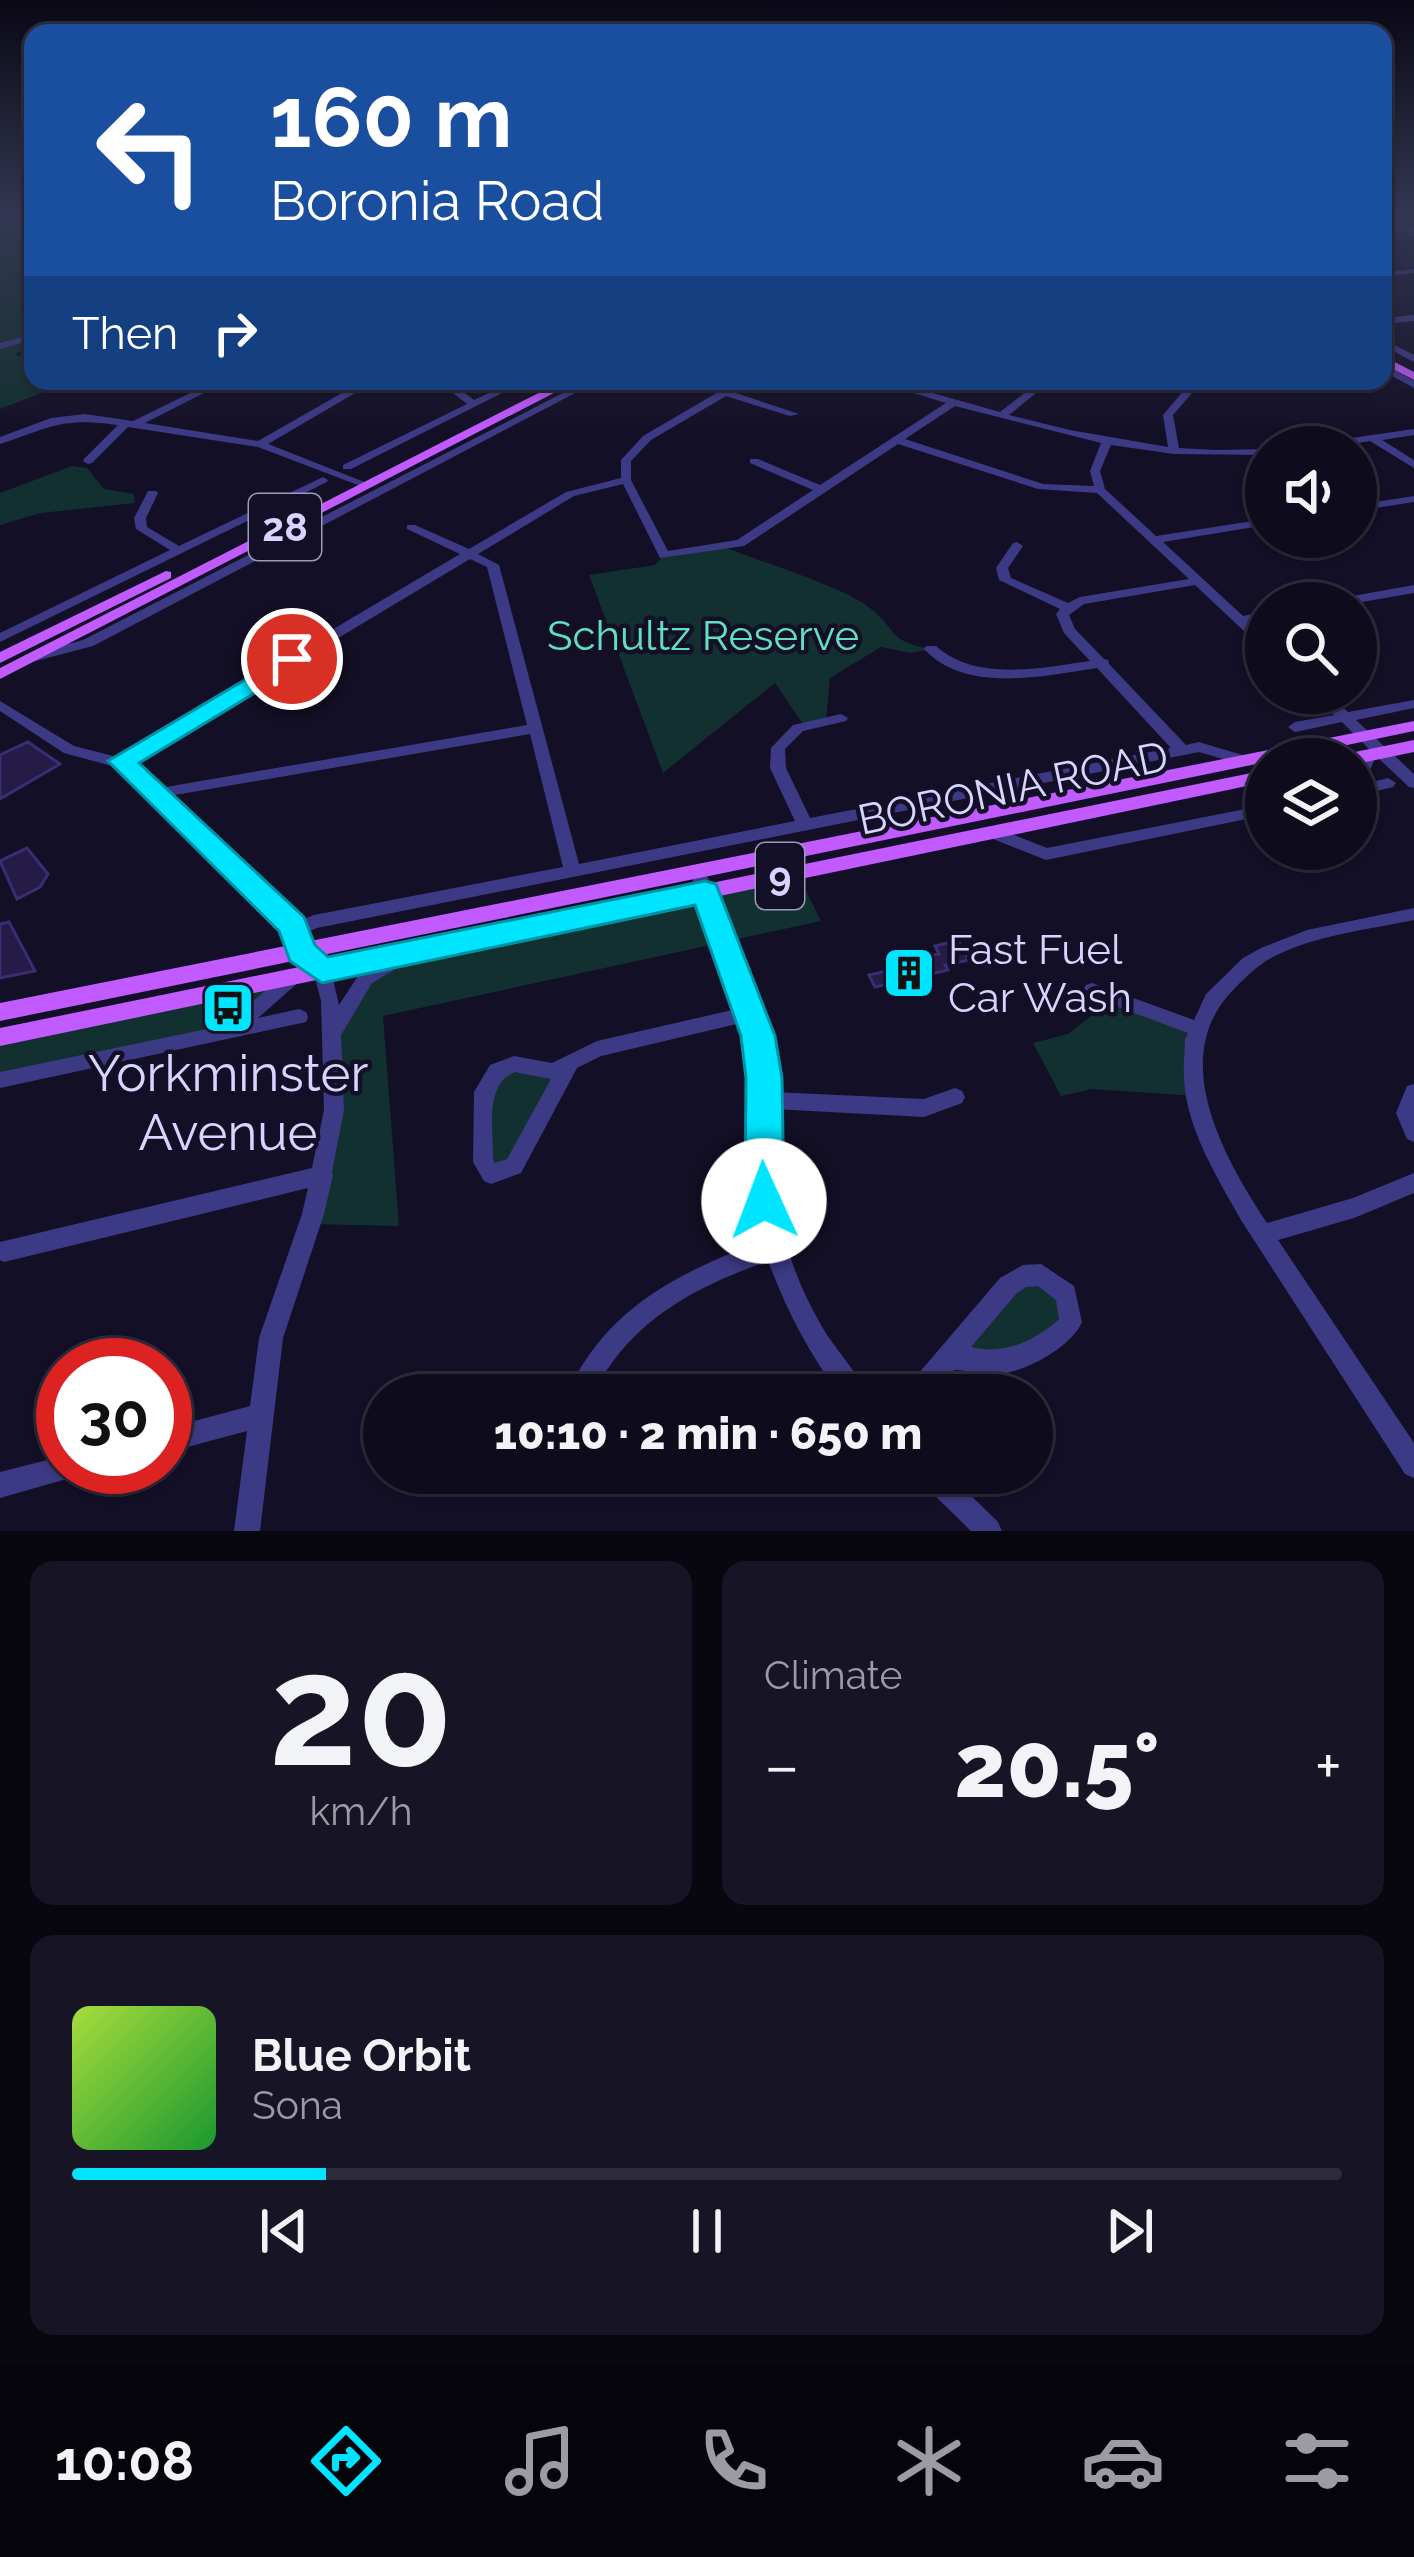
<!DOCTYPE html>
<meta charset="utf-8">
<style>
:root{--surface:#0e0b1c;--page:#171425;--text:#f1f3f6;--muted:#9b9ba3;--line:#2e2b3b;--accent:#00e5ff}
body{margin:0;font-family:Raleway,sans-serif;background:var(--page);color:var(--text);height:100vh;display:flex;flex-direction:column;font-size:45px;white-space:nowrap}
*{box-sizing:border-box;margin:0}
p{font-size:39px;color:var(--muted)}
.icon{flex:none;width:66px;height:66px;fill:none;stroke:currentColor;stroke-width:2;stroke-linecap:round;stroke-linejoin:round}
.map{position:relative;height:1531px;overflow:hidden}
.drawer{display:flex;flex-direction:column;gap:30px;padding:30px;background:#08060f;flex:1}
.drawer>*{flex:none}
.guide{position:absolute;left:24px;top:24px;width:1368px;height:366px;border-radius:24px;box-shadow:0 3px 9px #0004,0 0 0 3px var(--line);background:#1a4fa0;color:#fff;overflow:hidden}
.controls{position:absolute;left:1245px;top:426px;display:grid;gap:24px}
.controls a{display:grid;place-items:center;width:132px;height:132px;border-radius:50%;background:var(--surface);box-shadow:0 3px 9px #0004,0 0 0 3px var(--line);font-size:60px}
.speed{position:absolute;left:36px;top:1338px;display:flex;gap:24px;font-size:60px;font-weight:700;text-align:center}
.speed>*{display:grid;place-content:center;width:156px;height:156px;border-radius:50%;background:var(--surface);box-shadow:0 3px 9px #0004,0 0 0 3px var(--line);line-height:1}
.speed .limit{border:18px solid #d22;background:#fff;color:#111}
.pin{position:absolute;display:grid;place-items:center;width:102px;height:102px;color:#fff;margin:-51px;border:6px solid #fff;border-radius:50%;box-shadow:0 3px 12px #0007}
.me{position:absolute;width:132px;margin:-66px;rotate:358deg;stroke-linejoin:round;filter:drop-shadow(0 0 9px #0008)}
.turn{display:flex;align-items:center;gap:42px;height:252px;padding:0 48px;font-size:54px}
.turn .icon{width:156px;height:156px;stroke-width:2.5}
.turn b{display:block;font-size:84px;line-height:102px}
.then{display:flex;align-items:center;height:114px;padding:0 48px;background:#0003;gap:24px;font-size:45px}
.big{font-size:90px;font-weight:800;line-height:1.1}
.drawer .card{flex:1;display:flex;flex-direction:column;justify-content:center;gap:18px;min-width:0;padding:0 42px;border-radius:24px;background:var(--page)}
.drawer .dial{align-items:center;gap:0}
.dial b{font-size:156px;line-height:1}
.song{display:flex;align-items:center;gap:36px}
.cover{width:144px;height:144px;border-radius:18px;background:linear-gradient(135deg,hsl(80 70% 55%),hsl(130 70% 35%))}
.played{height:12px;border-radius:6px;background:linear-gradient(90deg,var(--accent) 20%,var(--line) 20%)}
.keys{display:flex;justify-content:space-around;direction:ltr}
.heat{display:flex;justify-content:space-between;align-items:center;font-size:66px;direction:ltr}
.drawer .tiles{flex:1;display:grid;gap:30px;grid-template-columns:1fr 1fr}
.card:last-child{grid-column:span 2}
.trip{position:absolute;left:363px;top:1374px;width:690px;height:120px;border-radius:60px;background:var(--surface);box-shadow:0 3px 9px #0004,0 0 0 3px var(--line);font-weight:800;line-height:120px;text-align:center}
.tab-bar{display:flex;height:192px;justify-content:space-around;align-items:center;background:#06040b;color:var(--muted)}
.tab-bar .icon{width:84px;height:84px}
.tab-bar .current{color:var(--accent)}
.tab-bar b{font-size:54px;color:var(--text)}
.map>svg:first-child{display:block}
.green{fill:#12302f}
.building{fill:#241b47;stroke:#3b2d73;stroke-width:3}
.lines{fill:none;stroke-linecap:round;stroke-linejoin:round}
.minor{fill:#3d3a85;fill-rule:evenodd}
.major{fill:#c25bff;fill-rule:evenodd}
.route{fill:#00e5ff;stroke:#0095a6;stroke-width:3}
.labels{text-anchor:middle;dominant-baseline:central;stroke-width:9;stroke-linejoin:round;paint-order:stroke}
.shield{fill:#130f26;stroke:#9e99be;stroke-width:3}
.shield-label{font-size:39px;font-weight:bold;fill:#d9d4ff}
.park-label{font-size:42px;fill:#5fe0c0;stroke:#130f26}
.street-label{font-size:42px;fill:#d9d4ff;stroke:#130f26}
.poi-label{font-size:42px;fill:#d9d4ff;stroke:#130f26;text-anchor:start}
.near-poi-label{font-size:51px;fill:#d9d4ff;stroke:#130f26}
</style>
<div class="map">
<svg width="1414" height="1531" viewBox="0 0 1414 1531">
<rect width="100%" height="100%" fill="#130f26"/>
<path class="green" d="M33,221v125l-18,8 18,8v19h40l-73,28v-182z
M72,466l15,2 17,21 30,5 1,9 -94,10 -41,12v-32z
M727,548c36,15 115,38 143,60 28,21 16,33 61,41l-20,4 -30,-6 -51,31 -4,42 -22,6 -29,-43 -112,90 -74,-198 66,-10 9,-10z
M797,873l24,48 -438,95 16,210 -90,-2 14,-49 11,-144 52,-67z
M294,976l-63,54 -231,50v-43z
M1114,998l84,31 -2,67 -104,-7 -31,7 -28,-53 35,-9z
M559,1070l-45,96 -23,8 -7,-82 13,-21z
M1023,1276l43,18 -9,43 -87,20 2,-32z"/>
<path class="building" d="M28,742l32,22 -60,35v-44z
M27,848l21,26 -8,13 -23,12 -17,-38z
M9,922l26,49 -35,7v-54z
M958,940l11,20 -24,5 3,5 -73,17 -6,-12 53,-12 -3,-5 20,-4 -4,-8z"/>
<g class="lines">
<path class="minor" d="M30,217h3v4l-33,6v-4z
M1383,219l31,11v5l-31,-11z
M1414,269v4l-31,4v-4z
M1414,315v6l-31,3v-6z
M33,334v6l-33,9v-6z
M1383,339l31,16v7l-31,-16z
M1383,364l31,17v7l-31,-17z
M215,381h12l-82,42 113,18 91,-52h6v4l-87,51 104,41 -9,2 -105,-40 -130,-20 -36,36 -4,1 -5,-3 1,-2 34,-34c-56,-8 -67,2 -118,19v-7l51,-19 34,-4 48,7z
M438,381h11l25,19 40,-19h12l-175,88h-8v-4l124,-61z
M586,381h12l-505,265 -61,16 -7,-4 2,-3 56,-15z
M737,381h12l-16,11 66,22 -9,2 -64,-20 -75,44 -20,21v19l37,71 69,-11 76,-50 -63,-27v-4h8l62,26 126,-82 -71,-22h15l110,31 40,-31h11l-42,34 61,15 98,17 -5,-32 29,-34 48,5 58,-5v4l-3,1 -55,6 -41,-7 -26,30 6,33 37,2 50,-1v6l-92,-1 -63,-9 -11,26 5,18 51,47 110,-17v6l-103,17 80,74 23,-5v8l-16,3 16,15v11l-5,-1 -66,-62 -111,19 -15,11 6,14 29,30 4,1 1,4 77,81 13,-3 50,15 2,3 -7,5 -45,-13 -882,176 -13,6 5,14 22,23 8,34 21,-32 36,-20 6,2 3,5 -3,5 -30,18 -31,52 3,75 -12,62 1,3 -9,39 -41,124 -23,193h-26l13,-100 -82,22v-24l85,-23 9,-68 43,-124 6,-26 -304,74 -4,-2v-18l312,-74 12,-58 -3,-109 -7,-27 -19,-17 -10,-28 -162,-160 -59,-16 -64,-42v-10l74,45 43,11 343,-203 -53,-25v-4h8l54,24 97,-57 55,-14v-18l22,-24zM955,406l146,37 -11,28 4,15 -51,-2 -138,-45zM898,444l140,45 59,4 92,86 -109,18 -12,6 -57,-25 -3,-10 15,-22 -6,-4 -4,1 -17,25 3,12 61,29 -4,5 8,19 26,28c-49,7 -114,21 -154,-15h-10l-2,3c42,45 119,27 173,19l74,80 -361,70 -24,-50 -1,-19 18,-18 43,-10 2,-3 -7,-4 -48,11 -22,23 -1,20 25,53 -216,43 -80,-299 -21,-11 96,-58 49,-12 37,74 84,-12zM470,559l17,8 40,158 -367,63 -27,-27zM530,734l33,133 -249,48 -15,6 -130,-125z
M1414,429v6l-32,5 32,20v8l-44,-27 -38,6h-27l5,-3z
M323,477l5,3 -1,2 -327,160v-9l170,-83 -34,-21 -2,-11 14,-27h8l2,2 -12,25 1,9 32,19z
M1414,496v6l-58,9v-6z
M1414,585v8l-58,10h-26l6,-4z
M1312,693h15l21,19 66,-12v8l-58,12 58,54v14l-5,-1 -33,-31 -12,28 24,-6 8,5 -3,4 -37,9v-29l8,-15 7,-1 -29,-29 -47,10 -7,-5 7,-5 39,-7z
M1266,805v10l-220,45 -58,-23 -2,-4 2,-4 6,-2 53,21z
M697,865l6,2 2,4c30,72 66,142 68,221l151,7 31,-11 7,3 3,6 -3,6 -38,14 -151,-8c-2,80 7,145 48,216 13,23 36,46 46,70h-27c-31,-41 -54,-86 -72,-134 -76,27 -138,60 -176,134h-25c36,-85 113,-124 196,-154 -21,-72 -2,-146 -18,-219l-144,34 -24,12 -56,105 -30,11 -7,-3 -11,-19 1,-70 16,-27 24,-9 38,7 45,-22 144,-33 -18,-52 -34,-85 2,-4zM515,1072l36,7 -44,80 -12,4 -2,-3c1,-29 -10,-75 22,-88z
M1414,908v12c-47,10 -100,15 -143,38 -14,8 -24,18 -36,30 -69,68 -12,168 32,235l86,-25 61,-25v20l-60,25 -76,22 136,203v35l-9,-4 -164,-254c-24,-43 -55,-92 -57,-142 -1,-13 1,-26 1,-39l3,-6 -102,-38 -3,-5 3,-5 6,-2 102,37 12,-26 37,-36 18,-10 46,-18z
M294,969l6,2 3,5 -3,5 -42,37 41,-9 7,3 2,5 -2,5 -306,66v-16l226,-47 62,-54z
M1414,1084v58l-7,-3 -11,-26 11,-27z
M1041,1264l33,22 8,36c-11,26 -60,52 -89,53 -13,0 -25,-5 -39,-5l-23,25h-28l4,-8 93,-109 23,-13zM1038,1286l18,14 3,19 -2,2c-25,21 -53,34 -86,26l45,-53 10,-7z
M63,1456v11h18l-4,9 -77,22v-26z
M917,1473h31l50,49 4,9h-31l-50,-49z"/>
<path class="major" d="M1383,356l31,16v8l-31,-16z
M562,381h15l-577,298v-11z
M166,571l5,1v6l-171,85v-11z
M1414,721v10l-134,28h-14v3l-1266,259v-18z
M1414,740v12l-58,12v-5h-15l9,-6z
M1266,770v12l-1266,264v-18z"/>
</g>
<linearGradient id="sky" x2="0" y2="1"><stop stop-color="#0a0815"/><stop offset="0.5" stop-color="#333752"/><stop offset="1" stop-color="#333752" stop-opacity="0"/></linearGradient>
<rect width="1414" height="432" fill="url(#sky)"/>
<path class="route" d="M292,652l9,2v11l-162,98 165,154 11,28 13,12 377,-76 11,3 59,152 7,42 2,123 -6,12 -14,6 -13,-6 -6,-12 1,-123 -5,-42 -46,-131 -373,78 -32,-22 -11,-30 -171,-170z"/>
<defs>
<g id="building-square" transform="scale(2.7)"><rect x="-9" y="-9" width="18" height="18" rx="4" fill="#00e5ff" stroke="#130f26"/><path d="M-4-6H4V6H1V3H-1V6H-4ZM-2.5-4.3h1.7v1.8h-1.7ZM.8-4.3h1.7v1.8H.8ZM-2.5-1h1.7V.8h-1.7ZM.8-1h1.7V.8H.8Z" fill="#111"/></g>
<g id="bus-square" transform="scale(2.7)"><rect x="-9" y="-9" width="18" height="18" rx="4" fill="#00e5ff" stroke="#130f26"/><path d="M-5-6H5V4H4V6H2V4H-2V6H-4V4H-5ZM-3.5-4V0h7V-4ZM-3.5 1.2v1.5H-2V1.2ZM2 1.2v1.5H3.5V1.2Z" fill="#111"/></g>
</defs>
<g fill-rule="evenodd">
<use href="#building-square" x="909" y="973"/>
<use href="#bus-square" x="228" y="1008"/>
</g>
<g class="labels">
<g class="shield">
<rect x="249" y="494" width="72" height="66" rx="9"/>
<rect x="756" y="843" width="48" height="66" rx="9"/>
</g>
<g class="shield-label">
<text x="285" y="527">28</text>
<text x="780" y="876">9</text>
</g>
<g class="park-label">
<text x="703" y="635">Schultz Reserve</text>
</g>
<g class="street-label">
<text transform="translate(1013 788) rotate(-12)">BORONIA ROAD</text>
</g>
<g class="poi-label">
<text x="948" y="949">Fast Fuel<tspan x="948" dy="48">Car Wash</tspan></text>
</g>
<g class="near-poi-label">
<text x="228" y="1073">Yorkminster<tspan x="228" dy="59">Avenue</tspan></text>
</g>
</g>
</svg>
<div class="controls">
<a><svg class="icon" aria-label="sound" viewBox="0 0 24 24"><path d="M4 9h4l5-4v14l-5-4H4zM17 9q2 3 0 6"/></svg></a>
<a><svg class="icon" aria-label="search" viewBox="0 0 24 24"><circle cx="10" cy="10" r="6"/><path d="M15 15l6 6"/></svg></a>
<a><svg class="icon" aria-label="layers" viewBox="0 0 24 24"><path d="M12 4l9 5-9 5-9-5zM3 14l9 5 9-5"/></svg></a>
</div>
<div class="speed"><div class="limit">30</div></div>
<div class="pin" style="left:292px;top:659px;background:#d93025"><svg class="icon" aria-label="arrive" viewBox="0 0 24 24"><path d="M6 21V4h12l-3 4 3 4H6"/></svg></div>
<svg class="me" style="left:764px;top:1201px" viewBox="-20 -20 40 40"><circle r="19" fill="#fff"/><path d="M0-13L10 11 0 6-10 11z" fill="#00e5ff"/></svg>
<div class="trip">10:10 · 2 min · 650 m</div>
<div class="guide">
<div class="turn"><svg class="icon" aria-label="left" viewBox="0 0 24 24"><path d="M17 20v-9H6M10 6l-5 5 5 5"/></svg><div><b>160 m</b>Boronia Road</div></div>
<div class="then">Then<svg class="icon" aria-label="right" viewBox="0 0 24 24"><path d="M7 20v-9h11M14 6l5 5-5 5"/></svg></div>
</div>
</div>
<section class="drawer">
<div class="tiles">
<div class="card dial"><b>20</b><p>km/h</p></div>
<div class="card"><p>Climate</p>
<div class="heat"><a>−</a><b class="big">20.5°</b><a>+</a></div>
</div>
<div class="card">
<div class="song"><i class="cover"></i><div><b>Blue Orbit</b><p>Sona</p></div></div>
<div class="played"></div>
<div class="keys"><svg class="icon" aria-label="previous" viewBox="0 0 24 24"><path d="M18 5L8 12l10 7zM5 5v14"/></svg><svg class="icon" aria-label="pause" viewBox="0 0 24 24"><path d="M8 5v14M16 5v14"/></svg><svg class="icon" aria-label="next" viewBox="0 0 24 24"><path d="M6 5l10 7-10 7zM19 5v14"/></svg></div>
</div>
</div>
</section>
<nav class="tab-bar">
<b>10:08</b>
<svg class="icon current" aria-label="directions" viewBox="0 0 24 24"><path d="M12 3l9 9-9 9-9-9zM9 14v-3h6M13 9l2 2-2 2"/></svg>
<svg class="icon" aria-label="music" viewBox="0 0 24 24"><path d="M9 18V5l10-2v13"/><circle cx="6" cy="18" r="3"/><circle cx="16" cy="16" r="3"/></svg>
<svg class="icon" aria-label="phone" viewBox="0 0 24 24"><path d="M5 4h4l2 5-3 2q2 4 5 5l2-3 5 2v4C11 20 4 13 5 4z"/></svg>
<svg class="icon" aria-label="climate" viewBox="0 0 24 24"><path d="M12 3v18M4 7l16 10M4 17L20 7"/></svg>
<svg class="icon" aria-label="car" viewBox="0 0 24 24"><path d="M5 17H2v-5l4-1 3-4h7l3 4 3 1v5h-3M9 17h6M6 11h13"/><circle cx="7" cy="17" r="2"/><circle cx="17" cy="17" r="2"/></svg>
<svg class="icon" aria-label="filters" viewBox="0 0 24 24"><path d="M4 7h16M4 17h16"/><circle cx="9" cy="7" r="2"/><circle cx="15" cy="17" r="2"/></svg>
</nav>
